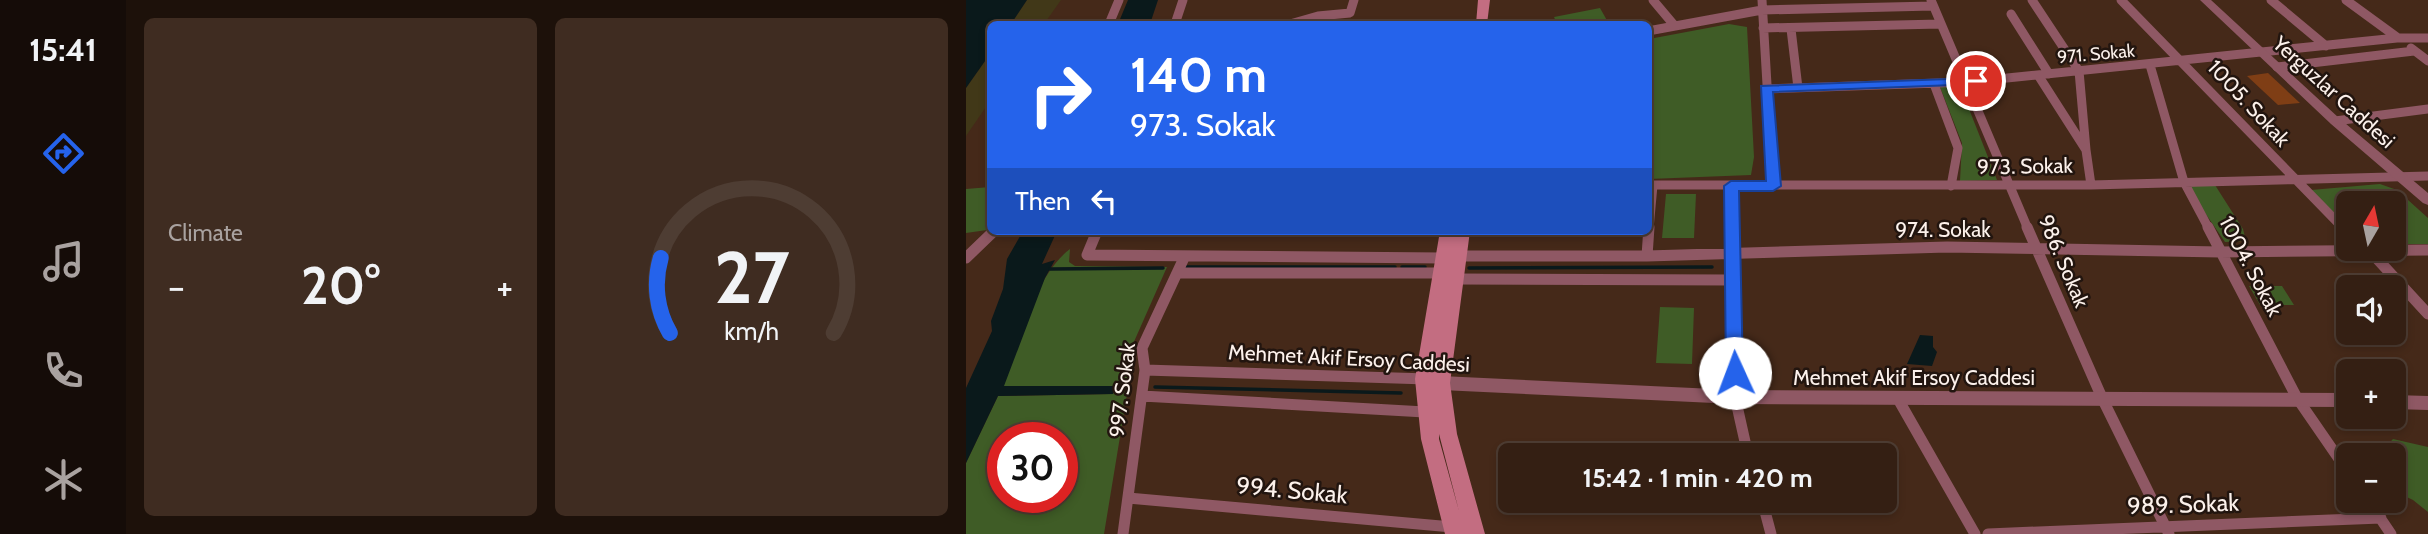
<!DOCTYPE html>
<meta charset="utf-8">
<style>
:root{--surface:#341f13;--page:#3f2c21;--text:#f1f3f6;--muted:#a9a2a0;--line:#4e3d33;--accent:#2563eb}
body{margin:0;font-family:Cabin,sans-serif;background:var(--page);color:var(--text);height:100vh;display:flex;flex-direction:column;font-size:26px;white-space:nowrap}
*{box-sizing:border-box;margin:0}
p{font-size:23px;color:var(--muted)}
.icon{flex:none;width:38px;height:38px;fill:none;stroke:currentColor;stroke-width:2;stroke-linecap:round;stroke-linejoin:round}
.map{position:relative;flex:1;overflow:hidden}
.side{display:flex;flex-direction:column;gap:18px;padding:18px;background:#1d110a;width:840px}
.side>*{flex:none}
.hud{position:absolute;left:21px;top:21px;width:665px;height:214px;border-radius:10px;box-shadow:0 4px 10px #0003,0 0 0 2px var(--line);background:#2563eb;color:#fff;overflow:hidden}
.needle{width:46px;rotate:9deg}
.fabs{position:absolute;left:1370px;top:191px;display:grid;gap:14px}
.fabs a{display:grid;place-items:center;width:70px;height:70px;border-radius:10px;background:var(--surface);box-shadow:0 4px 10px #0003,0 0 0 2px var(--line);font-size:35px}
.speed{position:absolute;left:21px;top:422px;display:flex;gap:14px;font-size:35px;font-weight:700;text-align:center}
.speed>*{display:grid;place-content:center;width:91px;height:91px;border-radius:50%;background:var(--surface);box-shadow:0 4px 10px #0003,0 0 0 2px var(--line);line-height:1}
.speed .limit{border:10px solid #d22;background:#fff;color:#111}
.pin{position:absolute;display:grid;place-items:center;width:60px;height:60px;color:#fff;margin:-30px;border:4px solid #fff;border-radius:50%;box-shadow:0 2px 7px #0007}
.me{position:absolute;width:77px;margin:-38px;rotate:358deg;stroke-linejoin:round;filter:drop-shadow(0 0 5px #0008)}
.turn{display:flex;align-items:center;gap:24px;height:147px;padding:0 28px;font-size:32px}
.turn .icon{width:91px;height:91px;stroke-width:2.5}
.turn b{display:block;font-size:49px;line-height:60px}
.then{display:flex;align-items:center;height:66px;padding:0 28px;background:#0003;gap:14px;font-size:26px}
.big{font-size:52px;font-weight:800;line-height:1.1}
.side .widget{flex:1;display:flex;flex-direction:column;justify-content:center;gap:10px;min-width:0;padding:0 24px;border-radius:10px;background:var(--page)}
.side .dial{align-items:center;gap:0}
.dial svg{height:182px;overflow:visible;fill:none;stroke:var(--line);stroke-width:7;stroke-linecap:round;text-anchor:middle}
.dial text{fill:var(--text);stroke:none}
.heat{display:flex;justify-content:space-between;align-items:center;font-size:38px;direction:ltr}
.side .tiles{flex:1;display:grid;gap:18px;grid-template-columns:repeat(2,1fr)}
.trip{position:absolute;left:532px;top:443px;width:399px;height:70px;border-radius:10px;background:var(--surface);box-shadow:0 4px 10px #0003,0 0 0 2px var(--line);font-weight:800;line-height:70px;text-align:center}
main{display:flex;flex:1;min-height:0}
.menu{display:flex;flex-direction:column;width:126px;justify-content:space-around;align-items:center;background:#150c08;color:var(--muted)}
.menu .icon{width:49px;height:49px}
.menu .selected{color:var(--accent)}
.menu b{font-size:32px;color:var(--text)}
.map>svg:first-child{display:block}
.green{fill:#3f5c26;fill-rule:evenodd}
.sand{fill:#413818}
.water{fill:#0a191b}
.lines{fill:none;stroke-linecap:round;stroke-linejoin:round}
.stream{stroke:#0a191b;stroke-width:3.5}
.building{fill:#7f3e15}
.minor-far1{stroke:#8f5864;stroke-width:9}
.minor{stroke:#8f5864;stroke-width:11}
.tertiary{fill:#8f5864;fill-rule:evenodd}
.secondary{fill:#c36d81;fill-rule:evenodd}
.route{fill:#2563eb;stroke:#184099;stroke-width:2}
.labels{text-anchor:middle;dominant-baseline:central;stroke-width:5;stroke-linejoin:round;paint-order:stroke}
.far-street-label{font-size:18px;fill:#fcf1eb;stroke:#22150f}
.street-label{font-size:21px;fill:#fcf1eb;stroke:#22150f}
.near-street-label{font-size:24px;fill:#fcf1eb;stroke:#22150f}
</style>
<main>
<nav class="menu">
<b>15:41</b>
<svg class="icon selected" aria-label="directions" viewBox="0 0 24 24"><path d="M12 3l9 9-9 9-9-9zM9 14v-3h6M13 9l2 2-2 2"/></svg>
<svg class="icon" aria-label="music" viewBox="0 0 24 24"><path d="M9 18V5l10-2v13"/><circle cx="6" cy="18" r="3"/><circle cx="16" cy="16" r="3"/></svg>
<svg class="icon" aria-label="phone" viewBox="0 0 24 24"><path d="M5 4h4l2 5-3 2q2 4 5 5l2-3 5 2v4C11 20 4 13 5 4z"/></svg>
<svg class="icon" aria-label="climate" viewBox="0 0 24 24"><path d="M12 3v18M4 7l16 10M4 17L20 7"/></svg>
</nav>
<section class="side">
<div class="tiles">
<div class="widget"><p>Climate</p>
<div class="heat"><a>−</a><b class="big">20°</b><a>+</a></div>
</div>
<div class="widget dial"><svg viewBox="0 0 100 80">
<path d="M14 69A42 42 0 1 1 86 69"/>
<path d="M14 69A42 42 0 0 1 10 36" stroke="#2563eb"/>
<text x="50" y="56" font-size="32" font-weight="700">27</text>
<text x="50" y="72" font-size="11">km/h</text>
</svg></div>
</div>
</section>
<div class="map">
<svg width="1462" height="534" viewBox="0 0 1462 534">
<rect width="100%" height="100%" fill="#452919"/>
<path class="green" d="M634,8l9,16h-52l-3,-7z
M763,24l18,3 7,130 -3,18 -102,4v-140z
M994,86l37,94 -37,1 2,-38 -22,-56z
M1414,184l17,6 31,28v26h-34v-41h-46v27l-37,-40z
M1249,185l28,44 3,12 -21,1 -35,-51 1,-5z
M24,187v38l-3,5 -21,3v-44z
M700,194h30l-2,44h-32z
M104,249l-1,13 6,4 92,1 -38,86 1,23 -26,158h-138v-71l32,-67 115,-2 1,-8 -111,1c15,-42 31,-111 67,-138zM37,438h59v59h-59z
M1283,286h33l12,19h-34z
M694,307l34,1 -2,56 -36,-1z
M1427,439l35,8v65l-15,-12 -19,-9v-36h-27l5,-5h11z"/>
<path class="sand" d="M61,0h34l-17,24h-33z
M24,54v47l-24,35v-48z"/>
<path class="water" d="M0,0h61l-16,24h-21v30l-24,34z
M162,0h30l-8,24h-32z
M57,231h34l-15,33 13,-4 -10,18 -41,108h110l-1,8 -115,2 -32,67v-75l26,-57 -1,-10 12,-32 4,-30z
M954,335l13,1v11l4,5 -5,14 -25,-2z"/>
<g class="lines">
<path class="stream" d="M219,267h210
M436,267h23
M503,268l243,-1
M84,269l113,-1
M189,387l246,6"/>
</g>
<path class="building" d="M1302,73l32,30 -22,2 -31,-29z"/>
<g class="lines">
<path class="minor-far1" d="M687,0l21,25
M796,0l11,186
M965,0l97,229
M1066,0l47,71 7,79
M1155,0l223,229
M1305,0l55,46
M1380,0l52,38
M1045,14l38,60
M143,24l10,-24
M209,24l8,-24
M324,24l28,-8 32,-3 4,-13
M797,28l177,-4
M825,29l7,59
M682,31l114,-21 171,-4
M1445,48l17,13
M1184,65l34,117 25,47
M1311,67l137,-16
M1072,75l48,75 5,35
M968,84l24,64 -7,38
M800,89l202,-7 429,-44h31
M1369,121l93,-12
M682,185h443l337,-9
M765,186l1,43
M683,229l4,-44"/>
<path class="minor" d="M766,227l3,170 13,58
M1061,227l76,173 66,134
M1242,227l89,171 51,74
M1377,227l5,6
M131,231l-10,24 356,3
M1403,250l59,64
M493,256h188l300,-9 273,5 208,-2
M681,256l2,-29
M0,258l28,-27
M212,273h262
M489,279l276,1
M179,370l282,9
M176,396l283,16 4,-7
M932,399l77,135
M162,498l324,29
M796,500l9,34
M1402,500l23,34
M157,534l22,-164 -3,-22 42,-90
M1022,534l393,-16"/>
<path class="tertiary" d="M1234,0h11l128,118 89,75v12l-5,-2 -92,-79z
M475,376l294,14 613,3v14l-613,-3 -294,-14 -6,-2 -2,-5 2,-5z
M1428,395l34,1v14l-34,-1z"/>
<path class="secondary" d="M512,0h12l-3,24h-11z
M474,231h30l-20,152 7,51 28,100h-40l-24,-95 -6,-60zM473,434l20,77 -20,-72z"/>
</g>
<path class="route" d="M1010,78l6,3 -2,3 -207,8 8,94 -8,5h-34l4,182 -8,8 -7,-2 -2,-6 -2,-187 7,-5h35l-5,-95z"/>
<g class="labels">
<g class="far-street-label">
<text transform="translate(1130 54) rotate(-5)">971. Sokak</text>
</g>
<g class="street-label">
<text transform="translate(1368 92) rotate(42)">Yerguzlar Caddesi</text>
<text transform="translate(1283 103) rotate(47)">1005. Sokak</text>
<text transform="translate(1059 166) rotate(-1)">973. Sokak</text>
<text x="977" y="229">974. Sokak</text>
<text transform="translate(1098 261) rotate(67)">986. Sokak</text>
<text transform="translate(1285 266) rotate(62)">1004. Sokak</text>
<text transform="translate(383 358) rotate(3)">Mehmet Akif Ersoy Caddesi</text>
<text x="948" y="377">Mehmet Akif Ersoy Caddesi</text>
<text transform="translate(156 390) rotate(-83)">997. Sokak</text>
</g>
<g class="near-street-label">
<text transform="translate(326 490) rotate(5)">994. Sokak</text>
<text transform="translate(1217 504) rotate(-2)">989. Sokak</text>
</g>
</g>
</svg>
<div class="fabs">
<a><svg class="needle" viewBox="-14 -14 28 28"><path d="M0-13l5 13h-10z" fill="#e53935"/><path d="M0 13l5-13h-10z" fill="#a9a2a0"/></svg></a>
<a><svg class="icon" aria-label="sound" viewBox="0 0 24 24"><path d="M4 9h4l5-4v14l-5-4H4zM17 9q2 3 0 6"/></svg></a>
<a>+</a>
<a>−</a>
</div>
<div class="speed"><div class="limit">30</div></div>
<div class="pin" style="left:1010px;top:81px;background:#d93025"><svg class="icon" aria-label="arrive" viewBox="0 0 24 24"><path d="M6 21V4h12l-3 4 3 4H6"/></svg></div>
<svg class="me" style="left:769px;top:373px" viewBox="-20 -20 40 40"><circle r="19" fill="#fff"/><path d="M0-13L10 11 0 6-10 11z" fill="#2563eb"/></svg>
<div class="trip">15:42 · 1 min · 420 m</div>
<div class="hud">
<div class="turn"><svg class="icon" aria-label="right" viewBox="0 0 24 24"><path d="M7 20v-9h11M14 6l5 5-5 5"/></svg><div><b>140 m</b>973. Sokak</div></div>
<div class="then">Then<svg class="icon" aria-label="left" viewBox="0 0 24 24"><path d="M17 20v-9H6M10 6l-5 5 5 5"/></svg></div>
</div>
</div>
</main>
